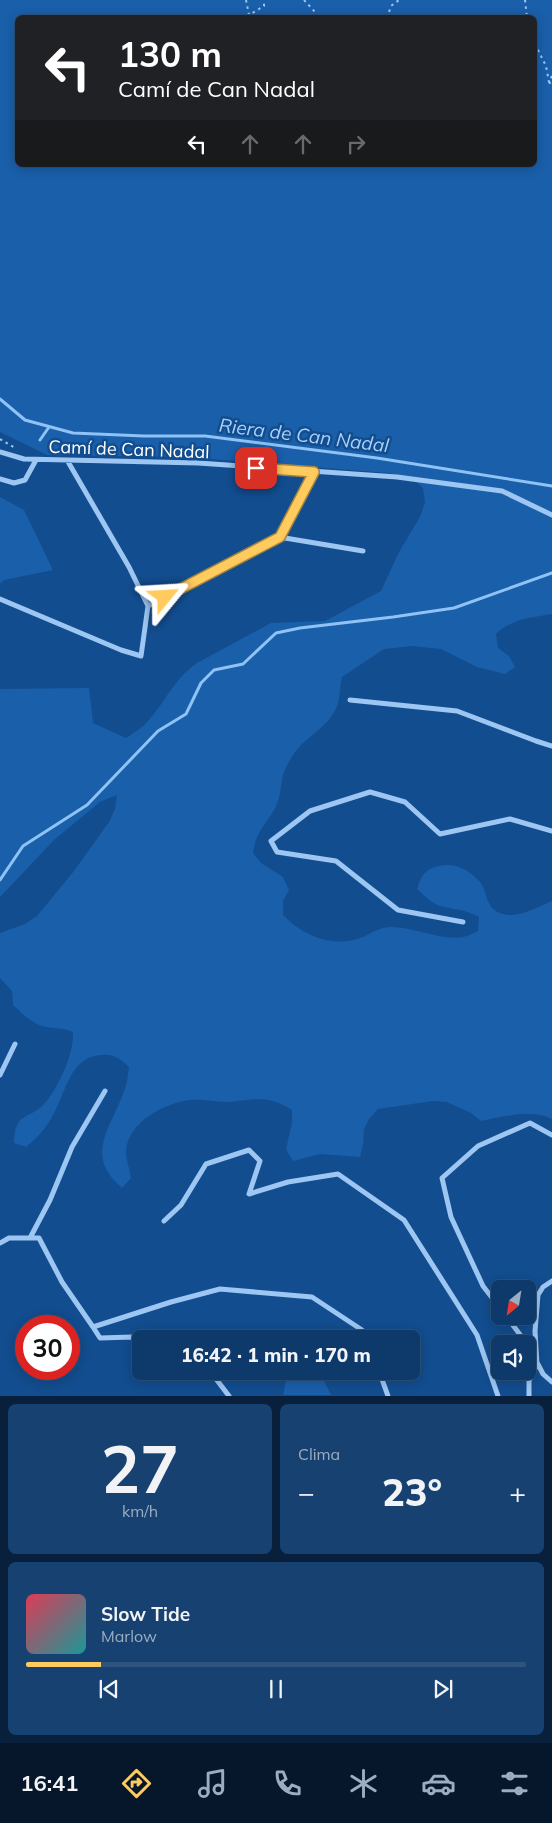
<!DOCTYPE html>
<html lang="es">
<meta charset="utf-8">
<style>
:root{--surface:#0e3a6b;--page:#174171;--text:#f1f3f6;--muted:#9badc1;--line:#2e547e;--accent:#ffcb5e}
body{margin:0;font-family:Mulish,sans-serif;background:var(--page);color:var(--text);height:100vh;display:flex;flex-direction:column;font-size:19px;white-space:nowrap}
*{box-sizing:border-box;margin:0}
p{font-size:16px;color:var(--muted)}
.icon{flex:none;width:28px;height:28px;fill:none;stroke:currentColor;stroke-width:2;stroke-linecap:round;stroke-linejoin:round}
.map{position:relative;height:1396px;overflow:hidden}
.drawer{display:flex;flex-direction:column;gap:8px;padding:8px;background:#08203b;flex:1}
.drawer>*{flex:none}
.top-card{position:absolute;left:15px;top:15px;width:522px;height:152px;border-radius:8px;box-shadow:0 2px 12px #0003,0 0 0 1px var(--line);background:#202124;color:#fff;overflow:hidden}
.needle{width:32px;rotate:210deg}
.fabs{position:absolute;left:491px;top:1280px;display:grid;gap:10px}
.fabs a{display:grid;place-items:center;width:45px;height:45px;border-radius:8px;background:var(--surface);box-shadow:0 2px 12px #0003,0 0 0 1px var(--line);font-size:25px}
.speed{position:absolute;left:15px;top:1315px;display:flex;gap:10px;font-size:25px;font-weight:700;text-align:center}
.speed>*{display:grid;place-content:center;width:65px;height:65px;border-radius:50%;background:var(--surface);box-shadow:0 2px 12px #0003,0 0 0 1px var(--line);line-height:1}
.speed .limit{border:8px solid #d22;background:#fff;color:#111}
.pin{position:absolute;display:grid;place-items:center;width:42px;height:42px;color:#fff;margin:-21px;border-radius:10px;box-shadow:0 2px 8px #0006}
.me{position:absolute;width:55px;margin:-28px;rotate:63deg;stroke-linejoin:round;filter:drop-shadow(0 0 4px #0008)}
.turn{display:flex;align-items:center;gap:18px;height:105px;padding:0 20px;font-size:22px}
.turn .icon{width:65px;height:65px;stroke-width:2.5}
.turn b{display:block;font-size:35px;line-height:42px}
.lanes{display:flex;align-items:center;height:48px;padding:0 20px;background:#0003;justify-content:center;gap:25px;direction:ltr}
.lanes .off{opacity:.35}
.big{font-size:38px;font-weight:800;line-height:1.1}
.drawer .widget{flex:1;display:flex;flex-direction:column;justify-content:center;gap:8px;min-width:0;padding:0 18px;border-radius:8px;background:var(--page)}
.drawer .dial{align-items:center;gap:0}
.dial b{font-size:65px;line-height:1}
.song{display:flex;align-items:center;gap:15px}
.cover{width:60px;height:60px;border-radius:8px;background:linear-gradient(135deg,hsl(350 70% 55%),hsl(180 70% 35%))}
.played{height:5px;border-radius:2px;background:linear-gradient(90deg,var(--accent) 15%,var(--line) 15%)}
.keys{display:flex;justify-content:space-around;direction:ltr}
.heat{display:flex;justify-content:space-between;align-items:center;font-size:28px;direction:ltr}
.drawer .tiles{flex:1;display:grid;gap:8px;grid-template-columns:1fr 1fr}
.widget:last-child{grid-column:span 2}
.trip{position:absolute;left:132px;top:1330px;width:288px;height:50px;border-radius:8px;background:var(--surface);box-shadow:0 2px 12px #0003,0 0 0 1px var(--line);font-weight:800;line-height:50px;text-align:center}
.dock{display:flex;height:80px;justify-content:space-around;align-items:center;background:#06172b;color:var(--muted)}
.dock .icon{width:35px;height:35px}
.dock .on{color:var(--accent)}
.dock b{font-size:22px;color:var(--text)}
.map>svg:first-child{display:block}
.green{fill:#1a5faa;fill-rule:evenodd}
.lines{fill:none;stroke-linecap:round;stroke-linejoin:round}
.stream{stroke:#8fc2f5;stroke-width:3}
.path{stroke:#9dc6f2;stroke-width:2;stroke-dasharray:2.5 4;stroke-linecap:butt}
.minor{stroke:#9dc6f2;stroke-width:5}
.route-casing{stroke:#a6843d;stroke-width:12}
.route{stroke:#ffcb5e;stroke-width:9}
.labels{text-anchor:middle;dominant-baseline:central;stroke-width:5;stroke-linejoin:round;paint-order:stroke}
.street-label{font-size:18px;fill:#fff;stroke:#124d8f}
.water-label{font-size:19px;font-style:italic;fill:#a9d0f9;stroke:#124d8f}
</style>
<div class="map">
<svg width="552" height="1396" viewBox="0 0 552 1396">
<rect width="100%" height="100%" fill="#124d8f"/>
<path class="green" d="M0,0h552v614c-22,4 -39,4 -56,20l2,14 11,8 6,11 -10,7 -28,-7 -36,-18 -29,-3 -28,3 -42,28c-2,8 -2,18 -4,26 -6,22 -30,32 -43,49 -5,7 -11,18 -13,27 -1,9 -2,18 -6,27 -9,19 -19,22 -23,47l8,10 22,14 6,13 -6,11v14c20,21 51,34 80,22 9,-4 17,-10 28,-10 24,0 49,14 72,10 5,-1 10,-4 15,-6l1,-14c-15,-8 -23,-7 -39,-11 -9,-3 -16,-11 -23,-17 4,-13 8,-20 22,-23 15,-4 31,4 41,16 9,12 4,24 20,31 17,7 37,-6 52,-12v218c-22,-11 -48,-2 -71,2l-10,-8 -24,-11 -14,-1 -55,8 -9,10 -5,10 -1,16 -3,12 -40,-3 -27,7 -7,-12 6,-26v-13c-27,-17 -38,-9 -67,-8 -11,0 -23,-3 -35,-2 -25,3 -63,22 -64,52 0,8 4,18 5,26l-9,10c-38,-32 -12,-59 1,-94 4,-9 5,-18 6,-27 -9,-8 -15,-13 -27,-12 -29,1 -35,31 -45,52 -7,16 -17,29 -31,40l-12,-4c1,-33 15,-22 31,-40 14,-17 29,-49 28,-71 -13,-5 -15,-3 -27,-5 -14,-3 -23,-13 -33,-22l-1,-14 -12,-13v-45l25,-9 12,-8 37,-45 35,-49 6,-13 2,-14 -17,7 -46,38 -54,57v-208l89,-1 4,35 33,15c8,-5 16,-10 22,-17 18,-20 26,-42 49,-58l74,-40 54,-2 56,-30 18,-39 21,-35 5,-15 -2,-14 -11,-10 -23,-5 -205,-16 -137,-2 -47,-23zM18,18h517v147h-517z
M0,497l24,13 29,60 -49,10 -4,4z
M280,1371h39l12,24h-48l3,-15z"/>
<g class="lines">
<path class="stream" d="M0,399l25,21 48,13 71,3h61l172,22 175,28
M40,440l9,-13
M0,880l23,-34 64,-41 71,-74 28,-17 15,-31 13,-13 29,-6 33,-31 24,-5 93,-11 61,-9 98,-35"/>
<path class="path" d="M246,0l3,15 15,-9v-6
M304,0l11,12v6
M525,0l2,18
M387,18l4,-12 8,-6
M535,44l11,22 3,16
M552,76l-3,6 3,3
M0,439l15,9"/>
<path class="minor" d="M0,452l24,7 174,4 199,14 105,14 50,24
M0,479l14,4 11,-3 11,-20
M279,537l84,14
M0,599l121,51 20,6 7,-50 -19,-39 -62,-107
M148,606l131,-69 35,-65
M350,700l107,11 79,30 16,5
M463,922l-65,-12 -62,-49 -59,-9 -6,-11 39,-30 60,-19 35,10 35,32 70,-15 42,12
M0,1075l15,-31
M164,1221l17,-16 25,-41 43,-14 11,11 -11,33 39,-12 50,-8 66,46 73,115 21,61
M30,1238l20,-38 22,-53 33,-56
M0,1243l9,-5h30l23,44 31,45 78,-25 49,-13 92,8 50,33 4,9
M500,1308l-17,-22 -32,-69 -9,-39 36,-32 52,-23 22,12
M506,1316l21,28
M93,1327l7,11 32,-1 9,4
M528,1345l15,29 9,8
M210,1371l19,25
M379,1371l9,25
M529,1396v-15l8,-17 -2,-33 3,-36 5,-8 9,-6"/>
</g>
<g class="lines">
<g class="route-casing">
<path id="route" d="M165,597l115,-60 34,-65 -58,-4"/>
</g>
<use href="#route" class="route"/>
</g>
<g class="labels">
<g class="street-label">
<text transform="translate(129 449) rotate(2)">Camí de Can Nadal</text>
</g>
<g class="water-label">
<text transform="translate(304 435) rotate(7)">Riera de Can Nadal</text>
</g>
</g>
</svg>
<div class="fabs">
<a><svg class="needle" viewBox="-14 -14 28 28"><path d="M0-13l5 13h-10z" fill="#e53935"/><path d="M0 13l5-13h-10z" fill="#9badc1"/></svg></a>
<a><svg class="icon" aria-label="sound" viewBox="0 0 24 24"><path d="M4 9h4l5-4v14l-5-4H4zM17 9q2 3 0 6"/></svg></a>
</div>
<div class="speed"><div class="limit">30</div></div>
<div class="pin" style="left:256px;top:468px;background:#d93025"><svg class="icon" aria-label="arrive" viewBox="0 0 24 24"><path d="M6 21V4h12l-3 4 3 4H6"/></svg></div>
<svg class="me" style="left:165px;top:597px" viewBox="-20 -20 40 40"><path d="M0-17L14 15 0 8-14 15z" fill="#ffcb5e" stroke="#fff" stroke-width="4"/></svg>
<div class="trip">16:42 · 1 min · 170 m</div>
<div class="top-card">
<div class="turn"><svg class="icon" aria-label="left" viewBox="0 0 24 24"><path d="M17 20v-9H6M10 6l-5 5 5 5"/></svg><div><b>130 m</b>Camí de Can Nadal</div></div>
<div class="lanes"><svg class="icon" aria-label="left" viewBox="0 0 24 24"><path d="M17 20v-9H6M10 6l-5 5 5 5"/></svg><svg class="icon off" aria-label="ahead" viewBox="0 0 24 24"><path d="M12 20V5M6 11l6-6 6 6"/></svg><svg class="icon off" aria-label="ahead" viewBox="0 0 24 24"><path d="M12 20V5M6 11l6-6 6 6"/></svg><svg class="icon off" aria-label="right" viewBox="0 0 24 24"><path d="M7 20v-9h11M14 6l5 5-5 5"/></svg></div>
</div>
</div>
<section class="drawer">
<div class="tiles">
<div class="widget dial"><b>27</b><p>km/h</p></div>
<div class="widget"><p>Clima</p>
<div class="heat"><a>−</a><b class="big">23°</b><a>+</a></div>
</div>
<div class="widget">
<div class="song"><i class="cover"></i><div><b>Slow Tide</b><p>Marlow</p></div></div>
<div class="played"></div>
<div class="keys"><svg class="icon" aria-label="previous" viewBox="0 0 24 24"><path d="M18 5L8 12l10 7zM5 5v14"/></svg><svg class="icon" aria-label="pause" viewBox="0 0 24 24"><path d="M8 5v14M16 5v14"/></svg><svg class="icon" aria-label="next" viewBox="0 0 24 24"><path d="M6 5l10 7-10 7zM19 5v14"/></svg></div>
</div>
</div>
</section>
<nav class="dock">
<b>16:41</b>
<svg class="icon on" aria-label="directions" viewBox="0 0 24 24"><path d="M12 3l9 9-9 9-9-9zM9 14v-3h6M13 9l2 2-2 2"/></svg>
<svg class="icon" aria-label="music" viewBox="0 0 24 24"><path d="M9 18V5l10-2v13"/><circle cx="6" cy="18" r="3"/><circle cx="16" cy="16" r="3"/></svg>
<svg class="icon" aria-label="phone" viewBox="0 0 24 24"><path d="M5 4h4l2 5-3 2q2 4 5 5l2-3 5 2v4C11 20 4 13 5 4z"/></svg>
<svg class="icon" aria-label="climate" viewBox="0 0 24 24"><path d="M12 3v18M4 7l16 10M4 17L20 7"/></svg>
<svg class="icon" aria-label="car" viewBox="0 0 24 24"><path d="M5 17H2v-5l4-1 3-4h7l3 4 3 1v5h-3M9 17h6M6 11h13"/><circle cx="7" cy="17" r="2"/><circle cx="17" cy="17" r="2"/></svg>
<svg class="icon" aria-label="filters" viewBox="0 0 24 24"><path d="M4 7h16M4 17h16"/><circle cx="9" cy="7" r="2"/><circle cx="15" cy="17" r="2"/></svg>
</nav>
